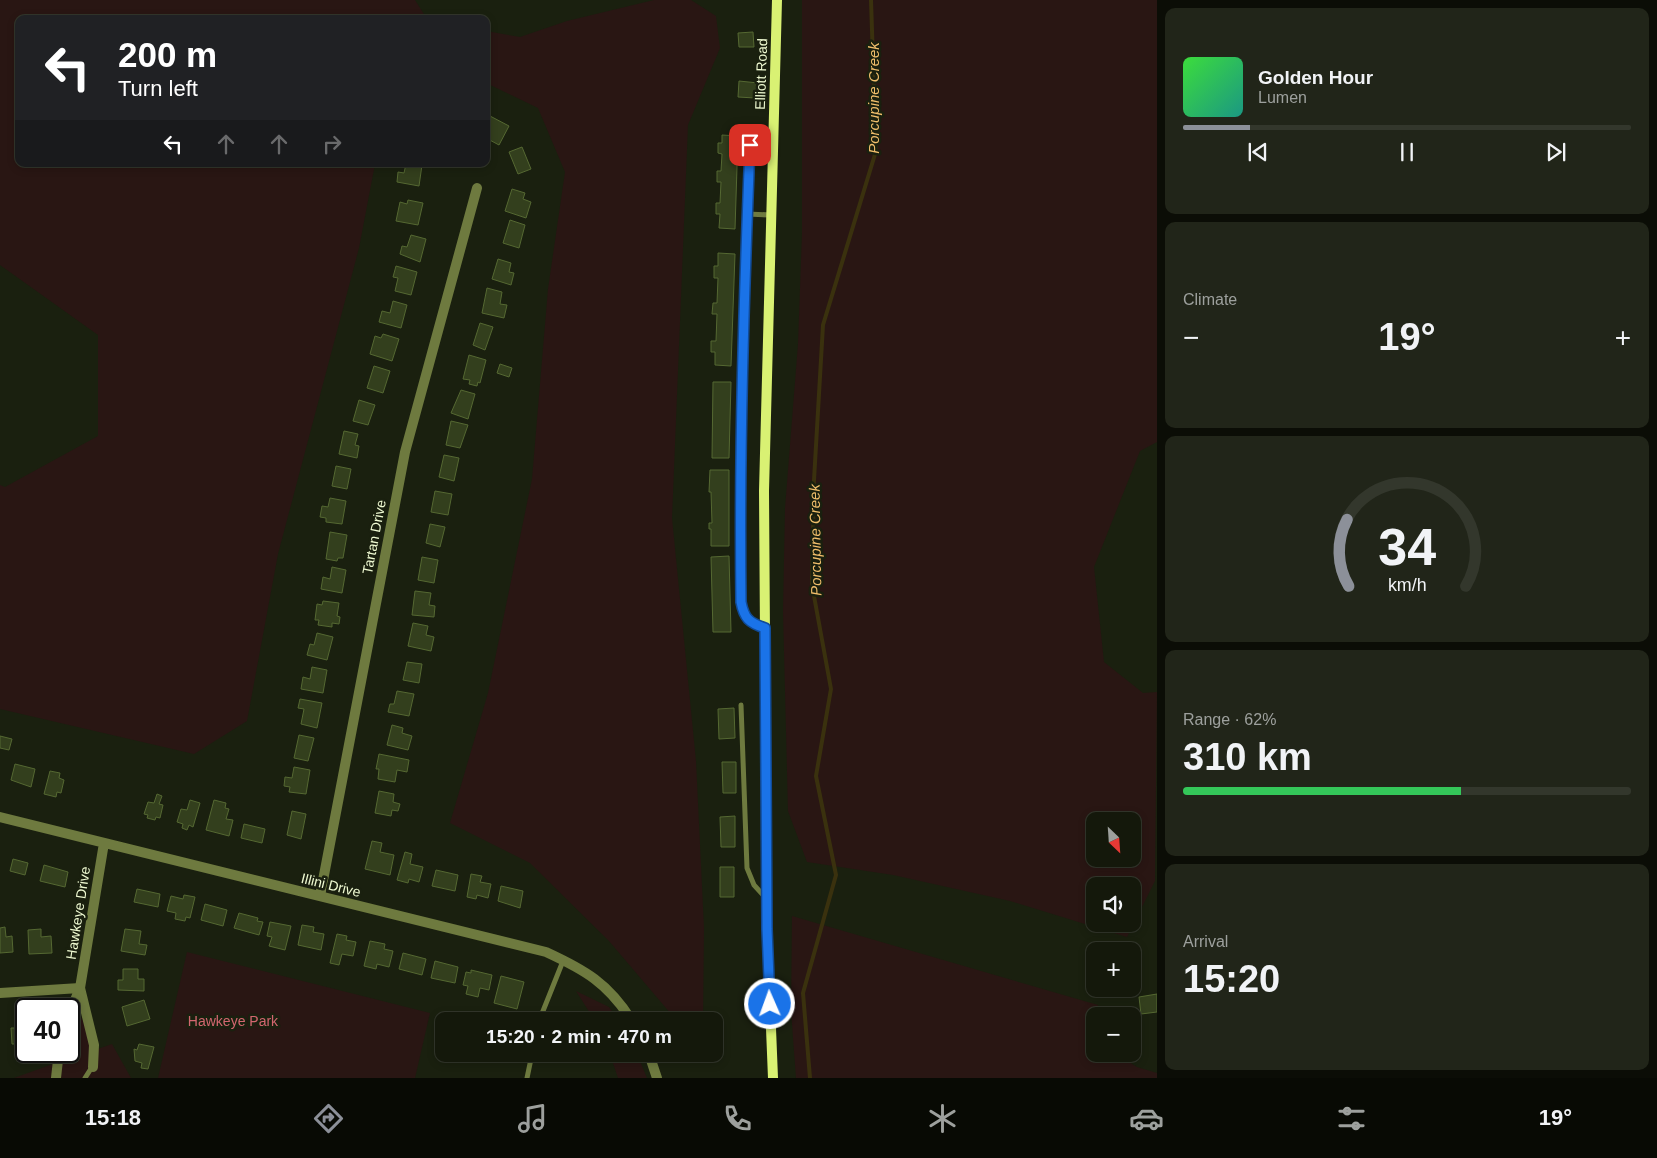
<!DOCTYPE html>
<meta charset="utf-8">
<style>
:root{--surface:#14180b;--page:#212519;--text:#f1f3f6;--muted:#9da09d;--line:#33372c;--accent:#8c9099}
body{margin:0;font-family:Helvetica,sans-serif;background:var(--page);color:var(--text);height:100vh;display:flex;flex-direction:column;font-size:19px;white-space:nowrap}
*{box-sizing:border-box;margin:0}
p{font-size:16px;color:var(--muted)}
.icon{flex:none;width:28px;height:28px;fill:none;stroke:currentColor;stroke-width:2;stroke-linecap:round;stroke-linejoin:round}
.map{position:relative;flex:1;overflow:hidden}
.drawer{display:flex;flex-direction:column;gap:8px;padding:8px;background:#0b0d06;width:500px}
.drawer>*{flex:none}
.hud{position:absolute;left:15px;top:15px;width:475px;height:152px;border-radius:10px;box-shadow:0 2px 8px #0003,0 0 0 1px var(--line);background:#202124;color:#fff;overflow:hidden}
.needle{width:32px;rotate:155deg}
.fabs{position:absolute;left:1086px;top:812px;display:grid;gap:10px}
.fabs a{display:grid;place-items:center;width:55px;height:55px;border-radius:10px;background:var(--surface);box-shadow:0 2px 8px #0003,0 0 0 1px var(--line);font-size:25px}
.speed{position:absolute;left:15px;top:998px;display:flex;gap:10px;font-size:25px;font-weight:700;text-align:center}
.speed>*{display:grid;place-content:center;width:65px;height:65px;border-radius:50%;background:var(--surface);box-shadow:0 2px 8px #0003,0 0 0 1px var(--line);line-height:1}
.speed .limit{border:2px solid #111;border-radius:8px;background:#fff;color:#111}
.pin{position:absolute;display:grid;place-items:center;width:42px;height:42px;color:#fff;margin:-21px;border-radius:10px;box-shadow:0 2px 8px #0006}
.me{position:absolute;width:55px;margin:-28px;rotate:358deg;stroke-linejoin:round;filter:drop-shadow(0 0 4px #0008)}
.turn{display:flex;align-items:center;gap:18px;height:105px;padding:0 20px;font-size:22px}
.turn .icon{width:65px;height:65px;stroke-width:2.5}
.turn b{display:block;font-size:35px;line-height:42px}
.lanes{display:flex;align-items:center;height:48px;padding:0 20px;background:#0003;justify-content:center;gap:25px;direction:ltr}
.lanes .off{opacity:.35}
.big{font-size:38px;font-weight:800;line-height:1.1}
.drawer .tile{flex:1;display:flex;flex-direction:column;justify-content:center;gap:8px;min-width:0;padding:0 18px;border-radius:10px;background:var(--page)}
.drawer .dial{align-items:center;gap:0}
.dial svg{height:130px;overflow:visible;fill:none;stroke:var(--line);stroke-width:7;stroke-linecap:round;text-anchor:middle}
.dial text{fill:var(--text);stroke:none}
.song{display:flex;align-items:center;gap:15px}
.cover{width:60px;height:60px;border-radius:8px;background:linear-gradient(135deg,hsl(120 70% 55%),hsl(170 70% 35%))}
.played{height:5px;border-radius:2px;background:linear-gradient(90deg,var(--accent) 15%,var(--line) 15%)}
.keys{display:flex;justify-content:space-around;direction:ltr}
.heat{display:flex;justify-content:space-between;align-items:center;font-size:28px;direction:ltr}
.charge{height:8px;border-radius:4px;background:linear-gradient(90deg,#34c759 62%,var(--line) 0)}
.trip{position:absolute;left:435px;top:1012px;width:288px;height:50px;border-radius:10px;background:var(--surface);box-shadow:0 2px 8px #0003,0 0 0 1px var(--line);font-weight:800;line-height:50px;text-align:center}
.menu{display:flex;height:80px;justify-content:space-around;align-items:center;background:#080a04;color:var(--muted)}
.menu .icon{width:35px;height:35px}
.menu .active{color:var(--accent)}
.menu b{font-size:22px;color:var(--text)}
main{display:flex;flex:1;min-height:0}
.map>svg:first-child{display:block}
.green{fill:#291613;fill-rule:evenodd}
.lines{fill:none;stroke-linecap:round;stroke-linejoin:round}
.stream{stroke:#3a310e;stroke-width:4}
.building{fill:#333f1d;stroke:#556832}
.lane{stroke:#6e7a3f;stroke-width:5}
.street{stroke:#6e7a3f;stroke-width:10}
.secondary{stroke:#d9f173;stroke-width:10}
.route-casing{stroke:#114b97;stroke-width:12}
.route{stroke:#1a73e8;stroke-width:9}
.labels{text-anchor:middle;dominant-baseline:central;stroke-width:5;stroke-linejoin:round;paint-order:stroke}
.street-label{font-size:14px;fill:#effad2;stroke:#1a200f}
.park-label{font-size:14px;fill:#d36670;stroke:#1a200f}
.water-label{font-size:15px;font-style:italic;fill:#f0be6b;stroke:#1a200f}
</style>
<main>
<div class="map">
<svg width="1157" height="1078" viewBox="0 0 1157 1078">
<rect width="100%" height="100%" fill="#1a200f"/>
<path class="green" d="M0,0h415l12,19h-408v145h356l-16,84 -81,306 -31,167 -53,33 -194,-45v-224l5,2 93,-51v-101l-98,-70z
M654,0h37l25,16 4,32 -32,77 -16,393 24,243 8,167 -1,93h-26l-68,-80 -79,-78 -80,-40 38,-130 44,-214 16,-190 17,-117 -27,-64 -52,-25v-52l34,6 47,-16z
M802,0h355v442l-17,9 -46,116 10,95 39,31 14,-1 -2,189 -28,56 -117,-36 -117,-26 -86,-13 -19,-51 -5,-200 2,-103 13,-164 4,-111zM1132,821v38h-37v-38zM1132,886v38h-37v-38z
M792,916l306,89 -4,34 1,15h21l21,13 20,6v5h-361l-5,-67z
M187,952l243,61 -15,65h-257z
M576,991l33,16 10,14h-24z
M79,1012l16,38 17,-6 19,34h-117l50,-18z
M610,1054h27l10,24h-29z"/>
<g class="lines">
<path class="stream" d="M810,1078l-7,-85 33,-118 -20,-99 15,-87 -19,-104 2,-105 9,-155 53,-174 -5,-151"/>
</g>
<path class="building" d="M753,32l1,15h-15l-1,-14z
M739,81l19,2 -1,13 -2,2 -17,-1z
M490,116l19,10 -10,19 -13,-7v-14z
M722,135l16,1 -3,93 -16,-1 1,-14h-4v-11h4l1,-21h-4v-11h4l1,-17 -4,-1v-10h4z
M522,147l9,22 -13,5 -9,-22z
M406,164l16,1 -3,21 -22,-4 1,-10 6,1z
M512,189l13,4 -2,6 8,3 -5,16 -21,-7z
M408,200l15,3 -5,22 -22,-4 4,-19 7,2z
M510,220l15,5 -6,23 -16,-5z
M411,235l15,4 -6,23 -20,-8 2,-8 5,1z
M718,253l17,1 -4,112 -16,-1v-13h-4v-11h5l1,-27h-5l1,-11h4l1,-25h-4v-12h4z
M498,259l13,4 -2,9 5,1 -3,12 -19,-6z
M396,266l21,6 -6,23 -16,-4 3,-13 -5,-1z
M487,288l15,4 -2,12 7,1 -3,13 -22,-5z
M393,301l14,4 -6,23 -22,-6 3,-11 8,2z
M480,323l13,4 -8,23 -12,-5z
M383,334l16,5 -7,22 -22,-7 5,-18 6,2z
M469,355l17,5 -6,23 -2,-1 -1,4 -8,-2 1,-4 -7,-1z
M500,364l12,4 -3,9 -12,-4z
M374,366l16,5 -7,22 -16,-5z
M713,382h18l-2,76h-17z
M461,390l14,4 -7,25 -17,-6z
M359,400l16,5 -7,20 -15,-4z
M451,421l17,4 -8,23 -14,-3z
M344,431l14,3 -3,11 4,1 -2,12 -18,-4z
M444,455l15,3 -5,23 -15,-4z
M336,466l15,3 -4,20 -15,-3z
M710,470h19v76h-18v-17h-2v-6h3l-1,-31h-2z
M435,491l17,3 -4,21 -17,-3z
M330,498l16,3 -4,23 -16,-2v-4l-6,-1 2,-11 6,1z
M430,524l15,3 -5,20 -14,-4z
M330,532l17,3 -4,23h-5l-1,3 -11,-2z
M729,556l2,76h-18l-2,-75z
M422,557l16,3 -4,23 -16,-3z
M332,567l14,3 -4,23 -21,-4 2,-12 7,2z
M415,591l16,2 -2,12 6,1 -1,11 -22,-2z
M323,601l16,2 -2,13 3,1 -1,7 -7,-1v4l-14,-2 1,-5h-4l2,-16 5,1z
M413,623l15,3 -2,9 8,2 -3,14 -23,-5z
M317,633l16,4 -6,23 -20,-5 3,-11 4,1z
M407,662l15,2 -3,19 -16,-3z
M312,667l15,3 -4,23 -22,-4 2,-12 7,2z
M397,691l17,3 -5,22 -21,-4 2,-8h4z
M300,699l22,4 -5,25 -16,-4 3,-15 -6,-1z
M734,708l1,30 -16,1 -1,-30z
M392,725l11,3 -1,5 10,3 -4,14 -21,-5z
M299,735l15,3 -6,23 -14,-3z
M0,736l12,3 -3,11 -9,-2z
M379,754l30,6 -2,12 -10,-2 -2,12 -17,-3 1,-10h-3z
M722,762h14v31h-13z
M15,764l20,5 -4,18 -20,-7z
M294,767l16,3 -4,24 -17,-2 1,-5 -6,-1 1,-9 7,1z
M50,771l10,2 -1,5 5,2 -3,13 -4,-1 -1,5 -12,-3z
M379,791l15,3 -1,8 7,2 -2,7 -6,-1 -1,6 -16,-3z
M157,794l5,2 -3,8 4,1 -3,13 -4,-1 -1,3 -8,-2 1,-3 -4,-1 4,-12 6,1z
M190,800l10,3 -7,24 -4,-2 -2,5 -5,-2 1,-4 -6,-2 4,-13 6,1z
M214,800l12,3 -1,5 4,1 -3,10 7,1 -4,16 -23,-6z
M292,811l14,3 -5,25 -14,-4z
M735,816v31h-14l-1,-30z
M244,824l21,5 -3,14 -21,-5z
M372,841l10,2 -2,9 14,3 -4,20 -25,-6z
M405,852l7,2 -2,10 13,3 -4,15 -10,-3 -1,4 -11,-3z
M13,859l15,4 -3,12 -15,-4z
M44,865l24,7 -3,15 -25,-6z
M720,867h14v30h-14z
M436,870l22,5 -3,16 -23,-5z
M471,874l11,2 -2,6 11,2 -3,14 -11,-3 -1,4 -9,-2z
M501,886l22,5 -3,17 -22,-7z
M137,889l23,5 -2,13 -24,-5z
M184,895l11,2 -5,21 -4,-1 -1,4 -10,-2 1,-6 -9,-2 4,-15 12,3z
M205,904l22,6 -4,16 -22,-6z
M239,913l19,5 -1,3 6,1 -4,13 -25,-7z
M270,922l21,4 -6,24 -16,-4 3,-9 -5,-1z
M302,925l12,2 -1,5 11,2 -3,16 -23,-5z
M5,927l1,10 6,-1 1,16 -13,1v-25z
M41,929v8l10,-1 1,17 -23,1 -1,-24z
M125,929l16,2 -2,13 8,1 -2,10 -24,-4z
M337,934l10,2 -1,4 10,2 -3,14 -11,-2 -3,11 -9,-2z
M370,941l15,3 -1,5 9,2 -4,16 -12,-3 -1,5 -12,-3z
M403,953l23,6 -4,16 -23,-6z
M435,961l23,6 -3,16 -24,-5z
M123,969h15v10h6v12l-26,-1v-10h5z
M471,970l21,5 -3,15 -9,-2 -2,9 -12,-3 2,-8 -5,-1 3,-13 5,1z
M501,976l23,6 -7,27 -23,-6z
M1157,994v18l-16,2 -2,-17z
M144,1000l6,19 -23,7 -5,-19z
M1120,1008l1,8h-11l-1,-7z
M11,1028h15v16h-14z
M139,1044l15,3 -6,22 -7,-1 1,-5 -7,-2 -1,-12 3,1z"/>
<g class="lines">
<path class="lane" d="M750,145c-7,152 -11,304 -9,457 3,16 8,21 24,26
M747,214l24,1
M741,705l6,163 7,17 11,12
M539,1021l24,-60
M85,1078l7,-11
M527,1078l5,-24"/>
<path class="street" d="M0,817l546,135c39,18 62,31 86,69
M320,896l85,-444 72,-264
M80,988l14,57 -1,22
M0,993l80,-5
M69,1015l11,-27 24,-145
M649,1054l8,24
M56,1078l3,-27"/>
<path class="secondary" d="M773,1078l-6,-149 -3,-438 13,-491"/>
</g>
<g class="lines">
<g class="route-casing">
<path id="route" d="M750,145c-6,152 -11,304 -9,457 3,16 8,21 24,26l2,301 3,75"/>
</g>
<use href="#route" class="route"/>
</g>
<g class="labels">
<g class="street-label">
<text transform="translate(761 74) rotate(-88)">Elliott Road</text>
<text transform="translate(374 537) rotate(-79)">Tartan Drive</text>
<text transform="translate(331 885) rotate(14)">Illini Drive</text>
<text transform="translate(78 913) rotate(-81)">Hawkeye Drive</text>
</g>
<g class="park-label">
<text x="233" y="1021">Hawkeye Park</text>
</g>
<g class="water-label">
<text transform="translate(873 98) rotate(-90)">Porcupine Creek</text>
<text transform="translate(815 540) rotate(-91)">Porcupine Creek</text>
</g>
</g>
</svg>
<div class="fabs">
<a><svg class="needle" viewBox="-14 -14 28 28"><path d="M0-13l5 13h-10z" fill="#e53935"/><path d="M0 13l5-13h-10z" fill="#9da09d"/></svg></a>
<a><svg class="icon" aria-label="sound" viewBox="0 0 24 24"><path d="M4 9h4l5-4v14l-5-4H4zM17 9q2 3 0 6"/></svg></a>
<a>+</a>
<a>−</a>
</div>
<div class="speed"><div class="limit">40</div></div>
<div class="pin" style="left:750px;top:145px;background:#d93025"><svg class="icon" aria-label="arrive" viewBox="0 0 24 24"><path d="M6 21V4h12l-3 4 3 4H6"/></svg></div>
<svg class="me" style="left:770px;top:1004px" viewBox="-20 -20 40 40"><circle r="17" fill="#1a73e8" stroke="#fff" stroke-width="3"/><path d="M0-11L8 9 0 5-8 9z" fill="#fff"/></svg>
<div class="trip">15:20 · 2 min · 470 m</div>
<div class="hud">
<div class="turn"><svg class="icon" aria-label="left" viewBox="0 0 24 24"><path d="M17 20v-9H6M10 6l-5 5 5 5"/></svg><div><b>200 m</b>Turn left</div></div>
<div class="lanes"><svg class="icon" aria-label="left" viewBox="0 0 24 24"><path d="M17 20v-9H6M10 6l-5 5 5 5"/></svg><svg class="icon off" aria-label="ahead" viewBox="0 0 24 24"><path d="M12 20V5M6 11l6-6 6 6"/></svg><svg class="icon off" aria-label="ahead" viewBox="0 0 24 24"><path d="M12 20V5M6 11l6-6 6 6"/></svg><svg class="icon off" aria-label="right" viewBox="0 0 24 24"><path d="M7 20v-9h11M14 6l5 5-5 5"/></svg></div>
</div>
</div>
<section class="drawer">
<div class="tile">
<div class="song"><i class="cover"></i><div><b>Golden Hour</b><p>Lumen</p></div></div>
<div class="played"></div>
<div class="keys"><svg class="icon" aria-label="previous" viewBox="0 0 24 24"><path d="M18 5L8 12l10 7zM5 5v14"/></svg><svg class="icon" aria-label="pause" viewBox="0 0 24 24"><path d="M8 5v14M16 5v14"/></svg><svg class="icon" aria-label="next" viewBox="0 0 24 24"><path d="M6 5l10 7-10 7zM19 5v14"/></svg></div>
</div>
<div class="tile"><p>Climate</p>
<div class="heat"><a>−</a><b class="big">19°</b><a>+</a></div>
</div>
<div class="tile dial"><svg viewBox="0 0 100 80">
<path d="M14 69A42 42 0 1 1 86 69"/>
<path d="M14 69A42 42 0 0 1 13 28" stroke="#8c9099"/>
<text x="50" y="56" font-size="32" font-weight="700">34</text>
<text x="50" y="72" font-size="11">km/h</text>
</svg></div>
<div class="tile"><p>Range · 62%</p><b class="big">310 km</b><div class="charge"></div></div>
<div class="tile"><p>Arrival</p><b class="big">15:20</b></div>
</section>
</main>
<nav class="menu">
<b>15:18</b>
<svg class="icon active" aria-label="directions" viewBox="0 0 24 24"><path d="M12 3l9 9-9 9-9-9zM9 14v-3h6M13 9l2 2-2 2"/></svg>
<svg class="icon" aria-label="music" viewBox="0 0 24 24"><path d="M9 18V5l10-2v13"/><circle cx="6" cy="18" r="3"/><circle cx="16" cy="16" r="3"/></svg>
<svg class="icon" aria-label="phone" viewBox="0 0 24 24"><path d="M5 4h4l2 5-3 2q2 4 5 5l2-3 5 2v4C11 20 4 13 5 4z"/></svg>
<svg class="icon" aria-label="climate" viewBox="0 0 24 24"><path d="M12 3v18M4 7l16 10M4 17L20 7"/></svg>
<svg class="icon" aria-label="car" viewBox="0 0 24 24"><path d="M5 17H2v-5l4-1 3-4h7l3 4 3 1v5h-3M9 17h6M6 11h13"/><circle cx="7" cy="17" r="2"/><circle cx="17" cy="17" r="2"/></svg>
<svg class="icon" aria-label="filters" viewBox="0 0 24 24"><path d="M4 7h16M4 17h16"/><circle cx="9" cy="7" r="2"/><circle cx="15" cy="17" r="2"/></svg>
<b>19°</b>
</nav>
